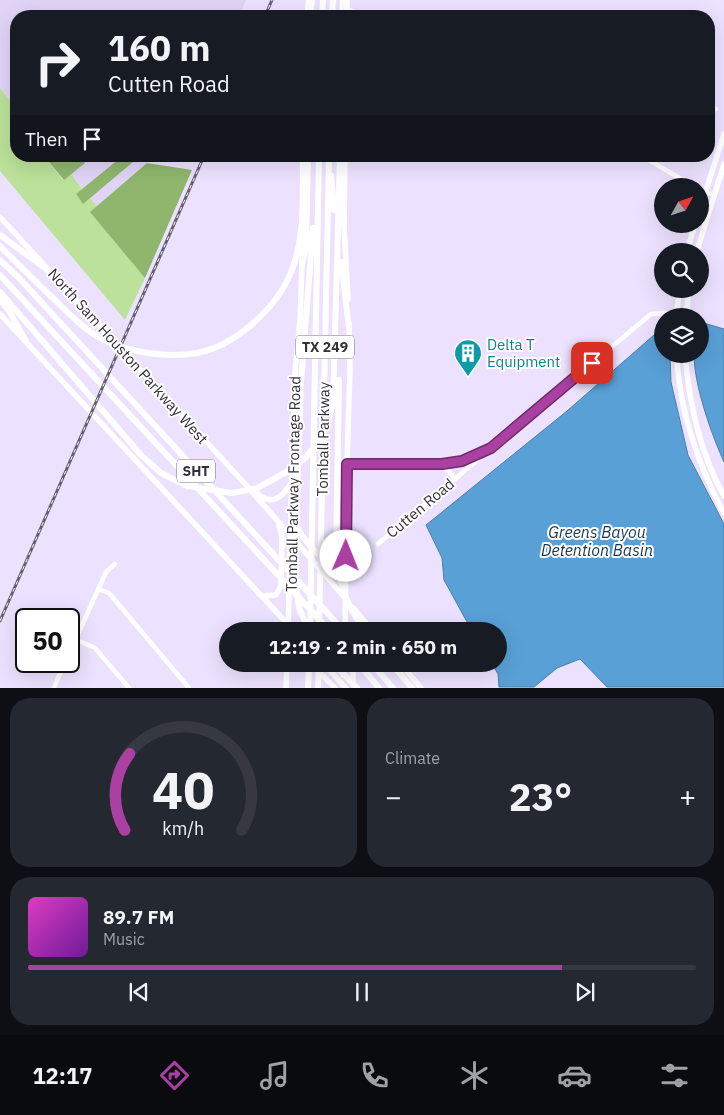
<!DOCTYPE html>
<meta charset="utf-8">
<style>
:root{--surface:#171b24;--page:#242831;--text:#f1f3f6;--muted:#9ea1a6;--line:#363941;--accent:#a940a2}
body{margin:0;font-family:"IBM Plex Sans",sans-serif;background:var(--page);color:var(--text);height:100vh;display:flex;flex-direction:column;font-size:19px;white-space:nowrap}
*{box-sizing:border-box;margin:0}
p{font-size:16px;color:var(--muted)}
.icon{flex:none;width:28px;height:28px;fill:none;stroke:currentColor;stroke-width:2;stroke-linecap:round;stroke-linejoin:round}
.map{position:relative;height:688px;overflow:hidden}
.side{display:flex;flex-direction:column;gap:10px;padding:10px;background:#0d0f14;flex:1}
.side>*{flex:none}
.top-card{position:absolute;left:10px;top:10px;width:705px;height:152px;border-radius:20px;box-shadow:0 5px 20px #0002;background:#171b24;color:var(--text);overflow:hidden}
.needle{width:32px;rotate:50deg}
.buttons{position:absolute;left:654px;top:178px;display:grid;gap:10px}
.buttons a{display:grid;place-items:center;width:55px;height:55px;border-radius:50%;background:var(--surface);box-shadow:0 5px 20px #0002;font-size:25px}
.speed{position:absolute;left:15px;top:608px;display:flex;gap:10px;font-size:25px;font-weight:700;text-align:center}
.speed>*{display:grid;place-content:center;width:65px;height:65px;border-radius:50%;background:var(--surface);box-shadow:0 5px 20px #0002;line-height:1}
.speed .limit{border:2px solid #111;border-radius:8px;background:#fff;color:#111}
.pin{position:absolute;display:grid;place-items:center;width:42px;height:42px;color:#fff;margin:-21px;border-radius:10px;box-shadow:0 2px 8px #0006}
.me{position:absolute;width:55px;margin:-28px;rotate:1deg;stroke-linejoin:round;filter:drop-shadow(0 0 4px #0008)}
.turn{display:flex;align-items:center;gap:18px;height:105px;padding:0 15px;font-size:22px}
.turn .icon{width:65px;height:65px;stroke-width:2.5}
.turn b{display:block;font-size:35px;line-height:42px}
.then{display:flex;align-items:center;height:48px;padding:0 15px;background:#0003;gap:10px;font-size:19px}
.big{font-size:38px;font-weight:700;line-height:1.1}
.side .tile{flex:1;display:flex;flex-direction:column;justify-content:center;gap:8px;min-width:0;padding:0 18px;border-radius:20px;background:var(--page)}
.side .dial{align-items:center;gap:0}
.dial svg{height:130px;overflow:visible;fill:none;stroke:var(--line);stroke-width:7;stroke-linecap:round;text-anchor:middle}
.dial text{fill:var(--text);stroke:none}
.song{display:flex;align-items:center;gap:15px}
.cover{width:60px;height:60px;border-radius:8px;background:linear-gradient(135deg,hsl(310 70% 55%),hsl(280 70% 35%))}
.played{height:5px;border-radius:2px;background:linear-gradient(90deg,var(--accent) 80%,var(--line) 80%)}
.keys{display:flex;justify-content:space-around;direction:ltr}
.heat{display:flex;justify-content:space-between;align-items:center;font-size:28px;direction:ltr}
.side .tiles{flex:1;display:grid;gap:10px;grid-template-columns:1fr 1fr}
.tile:last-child{grid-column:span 2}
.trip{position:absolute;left:219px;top:622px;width:288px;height:50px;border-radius:25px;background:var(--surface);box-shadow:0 5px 20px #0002;font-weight:700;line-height:50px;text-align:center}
.tabs{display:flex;height:80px;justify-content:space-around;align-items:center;background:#090b0e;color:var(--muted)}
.tabs .icon{width:35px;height:35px}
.tabs .on{color:var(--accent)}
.tabs b{font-size:22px;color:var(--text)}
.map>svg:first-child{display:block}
.built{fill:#e1d4f7}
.green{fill:#bbe19a}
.forest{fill:#8fb66c}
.water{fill:#59a0d7;stroke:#4e7ea8}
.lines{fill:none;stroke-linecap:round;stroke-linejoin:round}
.minor{stroke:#fff;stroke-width:4.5}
.major{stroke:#fff;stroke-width:5.5}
.highway{stroke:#fff;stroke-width:6}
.rail-casing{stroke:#656070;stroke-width:3}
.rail{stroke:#fff;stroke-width:1;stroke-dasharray:4;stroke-linecap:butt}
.route-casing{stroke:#6e2a69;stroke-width:12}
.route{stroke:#a940a2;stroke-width:9}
.labels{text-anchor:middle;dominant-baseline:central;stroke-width:4;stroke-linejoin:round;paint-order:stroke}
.shield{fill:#fff;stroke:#716e76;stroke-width:1}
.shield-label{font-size:14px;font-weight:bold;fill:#34303b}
.culture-label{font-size:15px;fill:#0d838f;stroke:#fff;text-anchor:start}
.street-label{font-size:15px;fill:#34303b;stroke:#fff}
.water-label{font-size:16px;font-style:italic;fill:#19374f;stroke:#fff}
</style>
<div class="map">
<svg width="724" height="688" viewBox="0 0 724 688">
<rect width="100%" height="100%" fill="#ece2ff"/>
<path class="built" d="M0,0h246l-7,16h-223v92l-16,-20z
M56,156h99l-58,50z"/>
<path class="green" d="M0,88l16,20v48h28l19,24 8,-6 11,15 -6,6 7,8 7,-5 7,8 -6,6 54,66 -20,42 -125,-149z"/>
<path class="forest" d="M44,156h35l6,7 -21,17z
M119,159l14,3 -50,42 -7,-10z
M147,163l45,7 -47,108 -55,-66z"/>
<path class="water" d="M700,322l24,7v133c-13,-29 -30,-77 -30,-108h6z
M662,328v26h8l1,28 17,73 36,69v163h-117l-27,-28 -23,9 -23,19h-35l-1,-13 -6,-10h6v-33h-26l-28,-51 -2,-22 -16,-33 141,-114z"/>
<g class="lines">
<path class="minor" d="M347,9l18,7
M709,107l7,2
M642,156l51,30
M700,190l14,5
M347,463l94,1 21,-3 29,-13 160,-134 13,-1 22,3
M441,464l14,14
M378,544l96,-81 7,-8
M98,589l11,4 80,95
M75,639l20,9 34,40
M69,654l37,-82 9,-8
M54,688l11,-27"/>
<path class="major" d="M310,16l2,-14
M347,16v-16
M345,156l-1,69 4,74
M700,209l24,-75
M0,217l247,269 99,113
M687,251l8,-27
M697,251l27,-87
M0,314l294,317
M676,316l4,-27
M686,316l3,-27
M677,354c1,53 22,113 47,159
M685,354c4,48 15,99 39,142
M258,494c14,12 25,3 33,-11
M296,525c5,11 29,43 42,38l6,-14
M262,596l14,-1 5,-9 1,-50 -3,-10
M353,608l20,23
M288,631l7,-259 5,-52 3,-86
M345,631l2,-168 3,-93 -1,-47
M311,664l24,24
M324,664l22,24
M401,664l20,24
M343,675l1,-11
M353,684v-20
M286,688l1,-24"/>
<path class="highway" d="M307,16l2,-16
M322,16l1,-16
M332,16l1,-16
M342,16l1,-16
M331,175l3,35
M0,235l53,39
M0,246c19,19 38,38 57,56 14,14 29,29 47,38 28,13 62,18 93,13 38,-7 80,-45 94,-81 15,-36 11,-77 12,-116
M0,260l20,19 324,352
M341,262l8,66
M302,264l4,-17 2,-91
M0,275l330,356
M0,292l141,163 20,18 26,13 45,7 23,-4 33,-18 17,-13 10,-12 12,-21 6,-22 7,-247
M0,299l9,12 17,30
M339,380l-3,175c4,31 11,51 29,76
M309,630l-10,-22 -5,-35 7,-191 12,-154
M310,631l9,-475
M319,631l10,-475
M334,664l23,24
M359,664l20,24
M372,664l21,24
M392,664l20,24
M308,688l1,-24
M318,688l1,-24"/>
<g class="rail-casing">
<path id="rail" d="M265,16l7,-16
M0,621l204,-465"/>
</g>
<use href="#rail" class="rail"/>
</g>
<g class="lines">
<g class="route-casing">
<path id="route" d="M346,556l1,-92h95l20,-3 29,-13 101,-85"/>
</g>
<use href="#route" class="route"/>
</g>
<defs>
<g id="building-pin" transform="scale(1.4375)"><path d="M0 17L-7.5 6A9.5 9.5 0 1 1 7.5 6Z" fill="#0f9aa8" stroke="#fff"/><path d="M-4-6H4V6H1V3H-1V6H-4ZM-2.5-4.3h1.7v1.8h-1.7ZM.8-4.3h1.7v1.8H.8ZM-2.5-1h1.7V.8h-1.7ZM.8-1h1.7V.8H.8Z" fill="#fff"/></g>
</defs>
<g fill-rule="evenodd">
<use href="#building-pin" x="468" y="353"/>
</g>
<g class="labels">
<g class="shield">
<rect x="296" y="335.5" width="58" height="23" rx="4"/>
<rect x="177" y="459.5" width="38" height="23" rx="4"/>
</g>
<g class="shield-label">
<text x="325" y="347">TX 249</text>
<text x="196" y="471">SHT</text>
</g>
<g class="culture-label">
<text x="487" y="344">Delta T<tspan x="487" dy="17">Equipment</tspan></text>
</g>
<g class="street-label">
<text transform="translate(128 356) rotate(48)">North Sam Houston Parkway West</text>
<text transform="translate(323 439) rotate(-89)">Tomball Parkway</text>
<text transform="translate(293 484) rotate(-89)">Tomball Parkway Frontage Road</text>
<text transform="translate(420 508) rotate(-40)">Cutten Road</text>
</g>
<g class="water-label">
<text x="597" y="532">Greens Bayou<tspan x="597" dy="18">Detention Basin</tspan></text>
</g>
</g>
</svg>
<div class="buttons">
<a><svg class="needle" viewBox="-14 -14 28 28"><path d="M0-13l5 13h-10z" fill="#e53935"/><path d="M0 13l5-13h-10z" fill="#9ea1a6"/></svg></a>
<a><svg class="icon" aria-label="search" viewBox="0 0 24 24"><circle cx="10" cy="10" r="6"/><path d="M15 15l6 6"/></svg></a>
<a><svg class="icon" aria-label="layers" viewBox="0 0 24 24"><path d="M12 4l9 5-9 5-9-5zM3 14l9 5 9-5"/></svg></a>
</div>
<div class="speed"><div class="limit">50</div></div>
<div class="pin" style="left:592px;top:363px;background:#d93025"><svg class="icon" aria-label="arrive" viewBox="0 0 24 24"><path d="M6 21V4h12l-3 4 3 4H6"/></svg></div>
<svg class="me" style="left:346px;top:556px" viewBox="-20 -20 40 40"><circle r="19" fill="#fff"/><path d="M0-13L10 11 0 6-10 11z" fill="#a940a2"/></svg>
<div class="trip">12:19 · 2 min · 650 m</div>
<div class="top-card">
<div class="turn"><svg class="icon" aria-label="right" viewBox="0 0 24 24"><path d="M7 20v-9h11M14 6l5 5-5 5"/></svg><div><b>160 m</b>Cutten Road</div></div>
<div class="then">Then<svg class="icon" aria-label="arrive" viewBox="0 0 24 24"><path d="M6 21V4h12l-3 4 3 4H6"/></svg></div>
</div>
</div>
<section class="side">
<div class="tiles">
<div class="tile dial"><svg viewBox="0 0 100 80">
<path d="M14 69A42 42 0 1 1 86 69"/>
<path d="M14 69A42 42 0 0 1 17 22" stroke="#a940a2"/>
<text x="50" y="56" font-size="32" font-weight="700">40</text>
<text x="50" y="72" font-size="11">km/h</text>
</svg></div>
<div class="tile"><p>Climate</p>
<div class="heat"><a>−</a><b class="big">23°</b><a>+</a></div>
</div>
<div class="tile">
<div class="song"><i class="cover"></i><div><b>89.7 FM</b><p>Music</p></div></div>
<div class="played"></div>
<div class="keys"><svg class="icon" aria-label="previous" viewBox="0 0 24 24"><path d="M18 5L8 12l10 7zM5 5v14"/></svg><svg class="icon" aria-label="pause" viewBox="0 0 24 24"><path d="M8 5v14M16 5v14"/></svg><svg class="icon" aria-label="next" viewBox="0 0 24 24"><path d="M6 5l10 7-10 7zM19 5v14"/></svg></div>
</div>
</div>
</section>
<nav class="tabs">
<b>12:17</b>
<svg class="icon on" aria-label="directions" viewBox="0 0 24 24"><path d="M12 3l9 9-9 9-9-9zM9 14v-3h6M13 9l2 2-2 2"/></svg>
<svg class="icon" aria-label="music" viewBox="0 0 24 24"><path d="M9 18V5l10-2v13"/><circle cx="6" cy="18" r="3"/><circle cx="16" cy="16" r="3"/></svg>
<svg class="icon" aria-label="phone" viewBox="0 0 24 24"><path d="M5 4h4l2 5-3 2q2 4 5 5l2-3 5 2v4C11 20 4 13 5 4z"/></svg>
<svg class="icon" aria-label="climate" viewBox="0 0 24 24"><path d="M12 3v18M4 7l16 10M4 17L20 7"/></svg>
<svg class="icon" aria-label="car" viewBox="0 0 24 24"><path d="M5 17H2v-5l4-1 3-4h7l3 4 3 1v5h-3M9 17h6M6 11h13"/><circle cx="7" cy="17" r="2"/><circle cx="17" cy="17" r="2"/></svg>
<svg class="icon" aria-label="filters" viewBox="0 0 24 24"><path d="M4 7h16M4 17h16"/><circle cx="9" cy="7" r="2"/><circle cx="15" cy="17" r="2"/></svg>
</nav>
